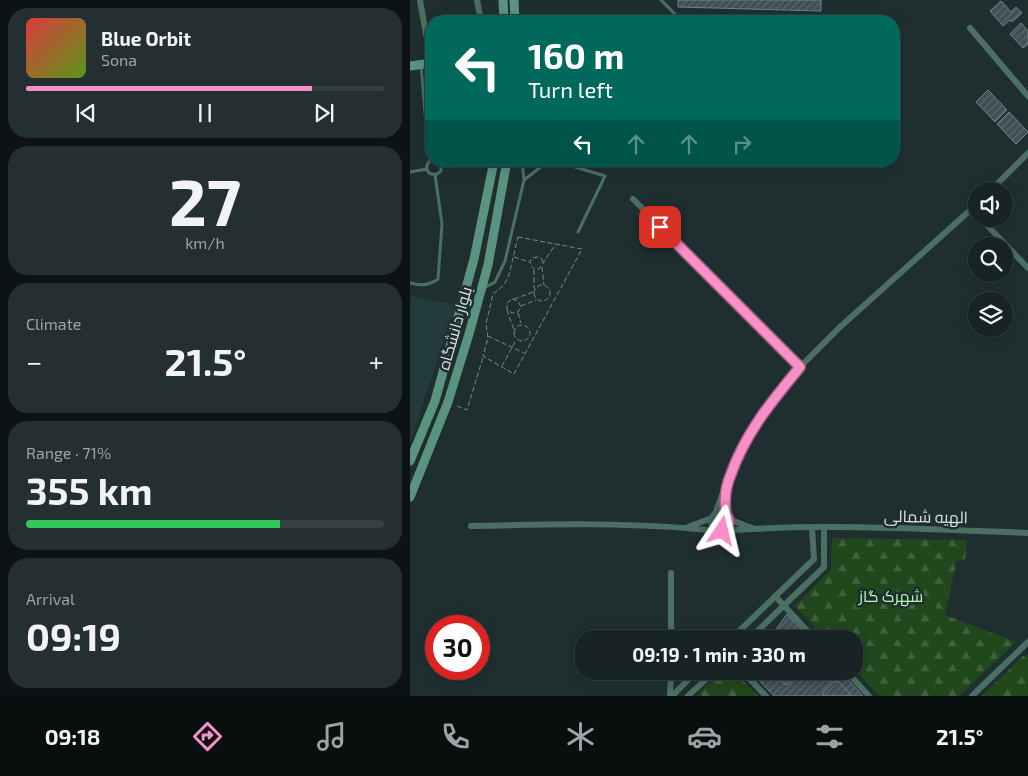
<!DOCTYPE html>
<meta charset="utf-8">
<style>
:root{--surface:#172324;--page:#242f31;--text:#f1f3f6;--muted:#9ea4a6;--line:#364041;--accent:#f98fc9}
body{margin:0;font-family:"Exo 2",Cairo,sans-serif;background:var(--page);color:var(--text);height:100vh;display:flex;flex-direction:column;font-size:19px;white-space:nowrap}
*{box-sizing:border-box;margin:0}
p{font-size:16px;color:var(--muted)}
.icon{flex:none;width:28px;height:28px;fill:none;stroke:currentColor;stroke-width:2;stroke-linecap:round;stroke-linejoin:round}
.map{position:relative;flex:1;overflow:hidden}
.side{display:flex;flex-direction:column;gap:8px;padding:8px;background:#0d1314;width:410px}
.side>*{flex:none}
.guide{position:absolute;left:15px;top:15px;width:475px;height:152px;border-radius:20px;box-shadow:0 2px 12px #0003,0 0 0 1px var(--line);background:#00695c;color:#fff;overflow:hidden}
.controls{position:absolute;left:558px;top:182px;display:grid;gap:10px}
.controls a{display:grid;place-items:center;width:45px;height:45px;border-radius:50%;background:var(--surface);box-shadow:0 2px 12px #0003,0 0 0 1px var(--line);font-size:25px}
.speed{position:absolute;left:15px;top:615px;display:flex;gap:10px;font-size:25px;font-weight:700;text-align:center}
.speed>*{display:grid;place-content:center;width:65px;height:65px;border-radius:50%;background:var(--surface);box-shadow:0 2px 12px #0003,0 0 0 1px var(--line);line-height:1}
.speed .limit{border:8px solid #d22;background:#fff;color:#111}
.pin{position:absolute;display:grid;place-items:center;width:42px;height:42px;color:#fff;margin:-21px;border-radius:10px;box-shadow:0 2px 8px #0006}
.me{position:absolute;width:55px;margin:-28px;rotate:10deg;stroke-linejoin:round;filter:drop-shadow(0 0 4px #0008)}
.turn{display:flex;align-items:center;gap:18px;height:105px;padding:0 20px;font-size:22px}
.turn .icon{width:65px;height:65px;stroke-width:2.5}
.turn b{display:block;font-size:35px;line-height:42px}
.lanes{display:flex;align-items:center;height:48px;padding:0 20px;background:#0003;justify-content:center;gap:25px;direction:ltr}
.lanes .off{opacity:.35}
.big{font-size:38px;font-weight:700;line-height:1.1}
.side .widget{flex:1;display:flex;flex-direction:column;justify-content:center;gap:8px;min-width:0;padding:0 18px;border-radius:20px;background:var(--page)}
.side .dial{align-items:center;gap:0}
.dial b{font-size:65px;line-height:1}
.song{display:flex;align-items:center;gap:15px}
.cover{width:60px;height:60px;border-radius:8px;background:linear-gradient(135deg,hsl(0 70% 55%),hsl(90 70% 35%))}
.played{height:5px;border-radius:2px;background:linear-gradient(90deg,var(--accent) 80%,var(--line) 80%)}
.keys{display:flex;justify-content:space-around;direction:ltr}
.heat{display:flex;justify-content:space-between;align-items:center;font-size:28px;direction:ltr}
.charge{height:8px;border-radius:4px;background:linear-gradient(90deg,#34c759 71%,var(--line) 0)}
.trip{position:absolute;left:165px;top:630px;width:288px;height:50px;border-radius:20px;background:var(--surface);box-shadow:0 2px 12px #0003,0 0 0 1px var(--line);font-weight:700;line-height:50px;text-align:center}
.dock{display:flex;height:80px;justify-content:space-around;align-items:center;background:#090e0e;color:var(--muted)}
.dock .icon{width:35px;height:35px}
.dock .selected{color:var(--accent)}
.dock b{font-size:22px;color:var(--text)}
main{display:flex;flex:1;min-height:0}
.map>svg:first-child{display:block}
.built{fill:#233b3d}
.forest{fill:url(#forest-firs)}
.building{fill:url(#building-hatch);stroke:#73828a}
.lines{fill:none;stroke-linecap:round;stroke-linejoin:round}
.path{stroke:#7a8788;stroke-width:1;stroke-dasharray:5 2.5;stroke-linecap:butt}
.lane{stroke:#4c6f63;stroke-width:3}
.street{stroke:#4c6f63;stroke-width:6}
.secondary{stroke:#5a9481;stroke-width:9}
.route-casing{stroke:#a25d83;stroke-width:12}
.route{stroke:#f98fc9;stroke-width:9}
.labels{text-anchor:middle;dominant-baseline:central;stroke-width:5;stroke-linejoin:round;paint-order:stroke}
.street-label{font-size:16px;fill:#d9e3e4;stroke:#1f2f30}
.park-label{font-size:16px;fill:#b1f9a8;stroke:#1f2f30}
</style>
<main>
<section class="side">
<div class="widget">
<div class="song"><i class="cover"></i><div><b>Blue Orbit</b><p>Sona</p></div></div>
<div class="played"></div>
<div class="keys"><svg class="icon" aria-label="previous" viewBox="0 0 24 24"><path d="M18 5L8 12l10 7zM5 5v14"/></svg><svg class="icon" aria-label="pause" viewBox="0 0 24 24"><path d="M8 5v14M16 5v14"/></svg><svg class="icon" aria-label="next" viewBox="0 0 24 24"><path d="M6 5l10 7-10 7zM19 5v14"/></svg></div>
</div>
<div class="widget dial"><b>27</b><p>km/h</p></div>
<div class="widget"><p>Climate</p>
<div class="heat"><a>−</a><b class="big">21.5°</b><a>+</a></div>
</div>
<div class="widget"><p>Range · 71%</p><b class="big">355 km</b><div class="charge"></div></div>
<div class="widget"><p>Arrival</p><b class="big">09:19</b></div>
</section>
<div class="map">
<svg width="618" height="696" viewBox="0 0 618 696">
<defs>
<pattern id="forest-firs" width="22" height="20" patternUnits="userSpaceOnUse" patternTransform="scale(1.25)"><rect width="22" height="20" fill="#21471d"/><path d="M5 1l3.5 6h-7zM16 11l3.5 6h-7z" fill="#41613e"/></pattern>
<pattern id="building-hatch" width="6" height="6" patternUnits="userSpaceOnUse" patternTransform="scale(1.25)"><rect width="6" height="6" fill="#404e55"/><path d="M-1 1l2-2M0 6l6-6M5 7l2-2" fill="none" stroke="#5b676d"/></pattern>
</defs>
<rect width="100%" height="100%" fill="#1f2f30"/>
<path class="built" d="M0,296l46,9 -46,137z"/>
<path class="forest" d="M422,538l135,2 -2,21 -8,-1 -12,55 71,27 -57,54h-80l-25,-27v-30h-29l-30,-33 36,-37z
M613,656h5v40h-46z
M311,671h13l24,25h-62z"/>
<path class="building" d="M268,0h143v11l-143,-4z
M591,1l10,11 5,-5 6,6 -10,9 -2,-2 -7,6 -13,-15z
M611,23l7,8v13l-5,4 -13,-14z
M578,90l19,20 -12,12 -19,-20z
M599,112l19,20 -12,12 -19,-20z
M377,614l23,25h-41z
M340,671h90l23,25h-89z
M361,671h24l2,3 -1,3 -10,8z
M425,681h3l14,15h-29v-4z"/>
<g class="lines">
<path class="path" d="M18,42l3,12
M108,237l64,12 -68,125 -31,-18 5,-18 -2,-14 7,-30 11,-9 5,-10z
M104,257l15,5
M133,262l-2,-4 -4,-1 -5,1 -2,4 1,4 3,3h5l16,-24
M132,267l2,18
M124,270v18
M124 293a8 8 0 1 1 16 0a8 8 0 1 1-16 0Z
M102,299l6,2 3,6 -3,5 -6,1 -5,-4v-6z
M104,299l19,-7
M111,306l15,-6
M97,310l7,20
M108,313l3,10
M104 333a8 8 0 1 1 16 0a8 8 0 1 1-16 0Z
M78,336l36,17
M92,366l14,-26
M47,406l10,4 16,-53"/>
<path class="lane" d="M251,0l21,21
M11,65l5,60 5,26
M21,160c-8,7 -4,16 6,14l4,-3v-5l-3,-5
M0,172l17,-3
M114,180l18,-14h30l33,10 -27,56
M0,283c10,3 19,3 28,-4l4,-55 -7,-49
M74,288l11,-6 10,-21 19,-81 -2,-19"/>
<path class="street" d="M10,0l6,35
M67,0l4,21
M560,28l58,68
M580,191l38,-38
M223,199l167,168
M571,219l47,49
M305,514l19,-50 23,-43 43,-54 40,-40 136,-122
M316,514v-23
M319,519c1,15 -17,16 -18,4 -1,-5 4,-11 9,-10 5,0 6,4 10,6 6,4 15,6 22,9
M61,526c82,-2 164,-4 246,5
M278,527l24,-9
M312,531c101,-8 205,-2 306,2
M365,596l40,43
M261,639v-66
M321,639l83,-80 -2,-31
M339,639l75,-72v-39
M332,671l24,25
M436,671l23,25
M260,696l1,-25
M262,696l25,-25
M278,696l27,-25
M562,696l56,-54"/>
<path class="secondary" d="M93,0l1,21
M104,0l1,21
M0,66l21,-3
M0,461l25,-60 39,-142 20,-98
M0,497l38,-95 21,-68 19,-69 19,-104"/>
</g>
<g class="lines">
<g class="route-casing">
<path id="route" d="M250,227l140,140c-28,34 -54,65 -69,107 -5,12 -7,26 -5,38 0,4 4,6 3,11 0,4 -3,6 -7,8"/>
</g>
<use href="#route" class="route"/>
</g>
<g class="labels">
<g class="street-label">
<text transform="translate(44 328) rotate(-74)">بلوار دانشگاه</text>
<text transform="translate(516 516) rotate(1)">الهیه شمالی</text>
</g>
<g class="park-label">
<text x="481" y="595">شهرک گاز</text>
</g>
</g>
</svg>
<div class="controls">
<a><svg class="icon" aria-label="sound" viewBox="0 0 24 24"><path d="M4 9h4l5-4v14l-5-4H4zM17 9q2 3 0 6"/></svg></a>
<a><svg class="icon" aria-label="search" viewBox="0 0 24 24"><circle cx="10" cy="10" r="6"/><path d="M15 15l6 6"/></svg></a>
<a><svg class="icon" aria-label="layers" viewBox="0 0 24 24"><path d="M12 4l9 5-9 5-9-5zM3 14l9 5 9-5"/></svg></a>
</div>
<div class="speed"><div class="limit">30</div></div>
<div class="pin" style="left:250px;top:227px;background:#d93025"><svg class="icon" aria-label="arrive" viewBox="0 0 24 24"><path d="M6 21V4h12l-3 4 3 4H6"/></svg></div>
<svg class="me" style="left:312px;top:531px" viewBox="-20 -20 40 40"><path d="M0-17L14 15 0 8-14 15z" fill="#f98fc9" stroke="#fff" stroke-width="4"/></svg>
<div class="trip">09:19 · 1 min · 330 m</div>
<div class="guide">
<div class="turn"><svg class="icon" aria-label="left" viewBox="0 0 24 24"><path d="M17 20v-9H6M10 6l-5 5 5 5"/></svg><div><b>160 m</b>Turn left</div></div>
<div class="lanes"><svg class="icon" aria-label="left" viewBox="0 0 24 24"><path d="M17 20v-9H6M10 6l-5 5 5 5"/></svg><svg class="icon off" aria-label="ahead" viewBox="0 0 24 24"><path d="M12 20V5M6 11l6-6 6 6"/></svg><svg class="icon off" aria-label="ahead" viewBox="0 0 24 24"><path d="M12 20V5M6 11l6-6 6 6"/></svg><svg class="icon off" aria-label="right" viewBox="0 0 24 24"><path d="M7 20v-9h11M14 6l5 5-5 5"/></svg></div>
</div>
</div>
</main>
<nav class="dock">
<b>09:18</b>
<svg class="icon selected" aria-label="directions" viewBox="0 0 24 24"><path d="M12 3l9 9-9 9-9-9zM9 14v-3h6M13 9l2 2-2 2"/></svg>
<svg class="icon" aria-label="music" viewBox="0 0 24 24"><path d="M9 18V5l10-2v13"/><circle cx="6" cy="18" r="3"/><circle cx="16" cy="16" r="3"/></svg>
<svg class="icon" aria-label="phone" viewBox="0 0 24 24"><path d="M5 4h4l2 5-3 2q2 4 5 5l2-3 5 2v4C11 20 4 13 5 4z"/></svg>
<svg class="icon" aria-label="climate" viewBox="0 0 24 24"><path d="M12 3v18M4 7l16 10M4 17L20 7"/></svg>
<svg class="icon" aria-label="car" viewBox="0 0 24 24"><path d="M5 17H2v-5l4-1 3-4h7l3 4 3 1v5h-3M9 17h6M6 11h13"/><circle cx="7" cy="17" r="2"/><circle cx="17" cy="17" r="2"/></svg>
<svg class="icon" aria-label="filters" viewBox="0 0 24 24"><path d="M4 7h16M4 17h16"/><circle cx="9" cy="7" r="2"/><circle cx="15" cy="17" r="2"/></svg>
<b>21.5°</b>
</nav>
